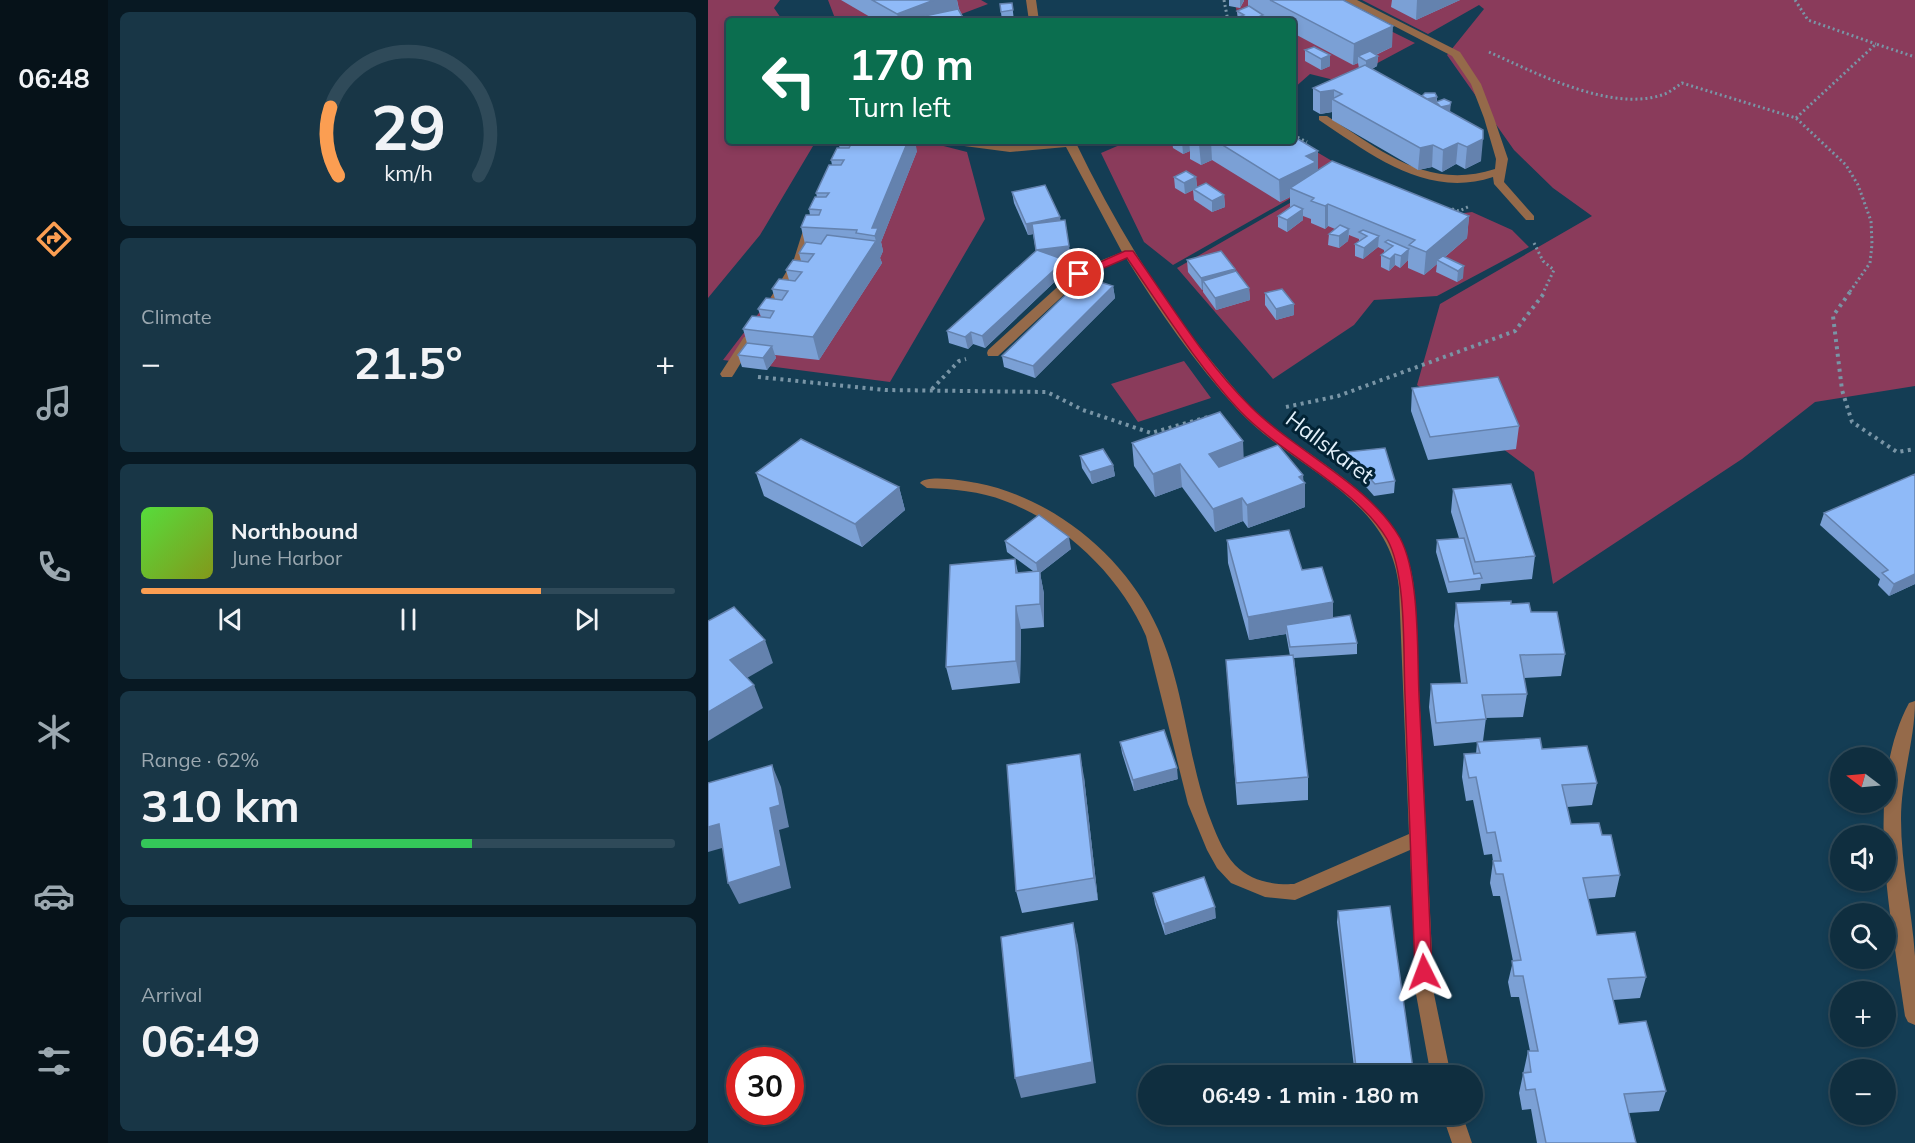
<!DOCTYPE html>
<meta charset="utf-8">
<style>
:root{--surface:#0f2e3f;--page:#183646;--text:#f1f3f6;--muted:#9ba8b0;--line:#2f4a59;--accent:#fb9e52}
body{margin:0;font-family:Mulish,sans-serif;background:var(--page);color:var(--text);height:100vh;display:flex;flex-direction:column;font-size:22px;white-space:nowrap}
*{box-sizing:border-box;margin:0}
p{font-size:20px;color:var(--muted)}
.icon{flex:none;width:33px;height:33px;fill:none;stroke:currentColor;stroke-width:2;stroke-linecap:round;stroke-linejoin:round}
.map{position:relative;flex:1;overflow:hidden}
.panel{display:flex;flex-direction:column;gap:12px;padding:12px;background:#081923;width:600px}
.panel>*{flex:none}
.hud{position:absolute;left:18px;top:18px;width:570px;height:126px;border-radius:6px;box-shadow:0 3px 9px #0003,0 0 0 2px var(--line);background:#0b6e4f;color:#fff;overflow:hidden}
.needle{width:39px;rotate:286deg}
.controls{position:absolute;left:1122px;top:747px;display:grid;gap:12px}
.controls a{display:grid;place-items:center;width:66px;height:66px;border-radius:50%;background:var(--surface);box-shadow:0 3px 9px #0003,0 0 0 2px var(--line);font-size:30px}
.speed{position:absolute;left:18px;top:1047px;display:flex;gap:12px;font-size:30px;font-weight:700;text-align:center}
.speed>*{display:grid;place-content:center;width:78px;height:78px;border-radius:50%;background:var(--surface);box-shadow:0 3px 9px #0003,0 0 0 2px var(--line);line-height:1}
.speed .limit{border:9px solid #d22;background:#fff;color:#111}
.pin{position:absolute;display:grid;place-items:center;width:51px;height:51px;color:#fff;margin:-26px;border:3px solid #fff;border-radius:50%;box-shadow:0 2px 6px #0007}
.me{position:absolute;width:66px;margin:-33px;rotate:357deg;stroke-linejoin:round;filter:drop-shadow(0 0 4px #0008)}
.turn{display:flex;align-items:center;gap:21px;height:126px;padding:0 24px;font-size:27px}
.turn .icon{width:78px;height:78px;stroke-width:2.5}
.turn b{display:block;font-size:42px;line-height:51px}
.big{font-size:45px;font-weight:700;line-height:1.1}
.panel .widget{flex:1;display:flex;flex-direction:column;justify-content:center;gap:9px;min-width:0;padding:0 21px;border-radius:9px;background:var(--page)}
.panel .dial{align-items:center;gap:0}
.dial svg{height:156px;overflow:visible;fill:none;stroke:var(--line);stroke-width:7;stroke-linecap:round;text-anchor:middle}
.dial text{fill:var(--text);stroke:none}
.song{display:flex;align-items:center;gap:18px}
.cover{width:72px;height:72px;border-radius:9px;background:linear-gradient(135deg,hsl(110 70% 55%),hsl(70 70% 35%))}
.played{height:6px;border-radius:3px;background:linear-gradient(90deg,var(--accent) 75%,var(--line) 75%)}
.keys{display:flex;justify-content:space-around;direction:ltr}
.heat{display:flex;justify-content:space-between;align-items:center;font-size:33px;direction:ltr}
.charge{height:9px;border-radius:4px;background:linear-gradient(90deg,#34c759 62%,var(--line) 0)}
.trip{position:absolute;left:430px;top:1065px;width:345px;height:60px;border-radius:30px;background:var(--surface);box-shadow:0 3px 9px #0003,0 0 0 2px var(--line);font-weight:700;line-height:60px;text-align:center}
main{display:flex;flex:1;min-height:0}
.tab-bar{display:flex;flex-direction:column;width:108px;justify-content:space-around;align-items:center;background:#061219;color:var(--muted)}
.tab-bar .icon{width:42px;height:42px}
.tab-bar .current{color:var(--accent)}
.tab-bar b{font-size:27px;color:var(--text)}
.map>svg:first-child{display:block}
.green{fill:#8a3b5b}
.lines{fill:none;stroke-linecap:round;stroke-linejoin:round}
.path-far1{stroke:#7995a6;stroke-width:3;stroke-dasharray:2 3;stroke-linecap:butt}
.path{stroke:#7995a6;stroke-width:4;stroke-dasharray:3 4.5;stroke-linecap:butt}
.minor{fill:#956a4a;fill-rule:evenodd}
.wall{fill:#7ba0d5}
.shaded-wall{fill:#6482ae}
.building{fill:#8fbaf8;stroke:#6482ae;stroke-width:1.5}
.route{fill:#e11d48;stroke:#92132f;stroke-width:1.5}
.labels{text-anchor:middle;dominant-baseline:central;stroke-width:6;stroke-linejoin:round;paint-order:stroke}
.street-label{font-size:22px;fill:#e2f0fa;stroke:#022335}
</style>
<main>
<nav class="tab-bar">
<b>06:48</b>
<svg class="icon current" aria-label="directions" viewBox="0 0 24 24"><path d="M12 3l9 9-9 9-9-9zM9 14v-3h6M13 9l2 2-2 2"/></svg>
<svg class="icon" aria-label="music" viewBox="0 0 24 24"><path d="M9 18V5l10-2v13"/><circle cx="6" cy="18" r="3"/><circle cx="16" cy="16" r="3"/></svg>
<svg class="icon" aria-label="phone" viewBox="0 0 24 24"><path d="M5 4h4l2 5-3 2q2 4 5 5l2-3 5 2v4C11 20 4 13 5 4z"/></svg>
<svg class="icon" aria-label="climate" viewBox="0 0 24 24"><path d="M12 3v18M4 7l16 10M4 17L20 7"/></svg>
<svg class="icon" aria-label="car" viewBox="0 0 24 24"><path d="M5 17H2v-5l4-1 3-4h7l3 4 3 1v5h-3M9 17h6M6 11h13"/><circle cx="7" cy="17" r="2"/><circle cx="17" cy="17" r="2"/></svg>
<svg class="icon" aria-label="filters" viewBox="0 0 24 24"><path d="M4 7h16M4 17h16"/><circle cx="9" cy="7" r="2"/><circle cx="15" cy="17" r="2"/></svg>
</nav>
<section class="panel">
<div class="widget dial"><svg viewBox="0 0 100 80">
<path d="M14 69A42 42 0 1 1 86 69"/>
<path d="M14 69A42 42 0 0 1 10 34" stroke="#fb9e52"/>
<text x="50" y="56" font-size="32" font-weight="700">29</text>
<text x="50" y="72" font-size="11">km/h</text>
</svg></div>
<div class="widget"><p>Climate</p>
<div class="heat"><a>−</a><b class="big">21.5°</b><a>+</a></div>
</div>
<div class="widget">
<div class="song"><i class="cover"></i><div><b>Northbound</b><p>June Harbor</p></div></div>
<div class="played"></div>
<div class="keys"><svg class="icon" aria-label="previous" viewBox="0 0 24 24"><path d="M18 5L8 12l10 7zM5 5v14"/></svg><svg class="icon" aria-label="pause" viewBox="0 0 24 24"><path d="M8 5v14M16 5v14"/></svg><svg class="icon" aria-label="next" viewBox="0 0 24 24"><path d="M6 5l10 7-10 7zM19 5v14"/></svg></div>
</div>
<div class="widget"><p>Range · 62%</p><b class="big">310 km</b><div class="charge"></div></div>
<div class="widget"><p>Arrival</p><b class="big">06:49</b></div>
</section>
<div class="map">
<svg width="1207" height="1143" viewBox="0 0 1207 1143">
<rect width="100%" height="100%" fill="#143d54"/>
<path class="green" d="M0,0h72l-6,8 9,13h-54v120h87l-56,94 -52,63z
M120,0h153l7,4 -45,17h-107z
M526,0h94l87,43 -73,39 -32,-8 -17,15v-68h-54z
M654,0h553v386l-100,16 -73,57 -189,125 -19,-112 -117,-87 23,-81 152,-88 -39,-28 -39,-38 -67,-95 37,-46 -5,-4 -51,29z
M585,138l51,30 -171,97 -29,-23 -43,-89 28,-12h164z
M160,141h56l43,11 18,67 -95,163 -167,-22 77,-101z
M639,170l110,44 15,-2 40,18 17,17 -92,49 -63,4 -20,25 -81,54 -96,-111z
M476,361l27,37 -73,24 -27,-38z"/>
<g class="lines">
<path class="path-far1" d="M516,0l4,21
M1087,0l13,20 68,24
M781,52c47,21 121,60 173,43 7,-2 14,-8 20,-12l114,35 50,47 12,20 13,36 1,23 -2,19 -21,30
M1088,118l80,-74 39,13
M585,135l14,7
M744,209l7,2 11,-5
M826,243l9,18 11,9 -11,23"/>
<path class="path" d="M1142,292l-17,24 9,74 10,32 45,30 18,-3
M50,377l127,13 162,2 36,18 68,23 57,-16
M224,389l27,-28 7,-2
M578,407l52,-11 177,-65 30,-39"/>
<path class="minor" d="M318,0h10l3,21h-10z
M636,0h13l103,52 21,32 13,34 14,41 -4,23 30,34v4h-8l-32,-36 -1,-7c-66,22 -121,-22 -174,-57v-4h8c54,34 100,75 168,53l1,-10 -12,-41 -13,-34 -19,-28z
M235,141h31l36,5 65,-5c40,83 88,163 148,234 14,17 29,35 47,49 58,47 136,81 144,164l20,406 17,82h-20l-15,-82 -6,-144 -115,50 -30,-3 -34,-14 -14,-15 -10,-18 -19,-46 -42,-168c-25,-59 -81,-113 -141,-135 -25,-10 -52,-12 -78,-13l-7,-5c7,-9 45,-2 57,0 77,15 149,74 181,146 26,58 29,124 50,184 7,18 14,38 27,52 16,16 37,20 59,19l115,-50 -10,-246c-9,-93 -106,-118 -162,-179 -42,-46 -78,-98 -111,-151l-43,19 -85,79h-10l-1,-3 1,-3 87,-79 47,-19 -56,-105 -56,5 -61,-8z
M103,220l6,4 -11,35 -25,41h-8l-2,-3 23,-38 11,-35z
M41,336l6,4 -21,34 -2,3h-10l-2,-3 24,-37z
M1207,701c0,39 -14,77 -14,118 0,46 11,91 14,137 0,23 0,46 0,69l-7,-3 -3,-6c-13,-96 -43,-225 4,-313z
M734,1114h20l10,29h-20z"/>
</g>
<path class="wall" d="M133,0h116l2,9 6,12h-88z
M521,0h15v1l-4,7 -11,-2z
M540,0h95l49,47 -16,8 2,1 -1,10 -5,3 50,27 15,1v5l13,10 31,49 -16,8 -9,-5 -14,8 -10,-5 -14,3 -86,-50v-8l-12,2 -7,-4v-22l46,-20 -1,-5 -5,2 -60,-32v-12h-22l-8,-4v4h-25l-1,-10 11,-4z
M684,0h68l-44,20 -25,-13z
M304,3l2,18h-12l-2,-17z
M606,47l16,19 -9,4 -16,-9v-11z
M132,141l77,10 -36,91 2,9 -3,7 2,5 -63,97 -44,-5 1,3 -9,12 -25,-3 -4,-12 9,-12 -4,-14 18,-12 -3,-8 17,-10 -3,-10 17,-9 -3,-10 15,-9 -2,-8 6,-9 -4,-17 9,-12 -1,-6 8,-12 -1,-4 16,-28 -1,-5 9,-12 -2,-4z
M464,141h121l25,29 151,46 -2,22 -22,19 18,21 -6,4 -21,-10 1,-8 -13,11 -16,-7v-8l-8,8 -5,-3 -6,6 -8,-4v-12l3,-2v-3l-6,-3 -15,12 -8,-3v-12l4,-2v-3l-10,-4 -1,6 -9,7 -11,-3 1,-11 6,-5 -7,-3 -3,3 -14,-6v-4l-8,-3v4l-16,12 -9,-5v-11l12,-9v-10l-10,5 -68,-42 -11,5 -11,-6v-8l-7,3 -10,-6z
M466,177h22l1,10 27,8 1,12 -13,5 -18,-12 -1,-10 -8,4 -10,-6z
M304,192l48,28 11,37 -9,2 4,12 -81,77 -12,-4 -5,5 -19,-6 -2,-12 89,-80 -3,-17 -5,1 -14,-32z
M479,260l48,9v3l14,16 1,12 -34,10 -13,-18v-3l-1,1 -14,-18z
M405,286l2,12 -80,80 -31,-11 -2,-11z
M557,293l29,22 -18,5 -11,-15z
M704,388l107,38 -3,23 -88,11 -17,-49z
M535,441v17l60,17 2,32 -57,21 -5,-7 -28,11 -33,-45 -27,10 -21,-31 -2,-23z
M638,452l49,29 -1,12 -20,3 -28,-32z
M372,456l33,9 2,11 -23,8 -10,-16z
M48,473l143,14 6,23 -43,37 -98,-51z
M1207,474v110l-26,12 -11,-11 2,-6 -60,-54 4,-12z
M745,489l82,67 -3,23 -51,5 -1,6 -32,3 -12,-41 1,-12 22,-2 -8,-26z
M519,540l75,30 31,32v16l24,25v11l-63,4 14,119v23l-71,5 -11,-145 64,-4 -4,-22 -37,6 -21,-77z
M297,541l66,8 -31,24 4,21v33l-23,2 -1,54 -68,7 -6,-23 69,-108 3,14 15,-2 -26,-19z
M748,603l55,1 20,8 34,42 -4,22 -37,2 3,16 -4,23 -37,1 -3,23 59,8 55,34 -5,22 -25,2 4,17 31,11 18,40 -5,22 -27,2 9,36 49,42 -6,21 -27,2 6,24 47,67 -7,20 -30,2 7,30h-99l-6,-34 -9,1 -3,-17 9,-42h2l-11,-54h-8l-3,-15 5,-21 -13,-65h-7l-3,-13 3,-22 -1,-7 -8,1 -11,-55 -7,1 -4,-24 2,-23h12l1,-12 -43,4 -5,-39 2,-23 30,-1 -7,-57z
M412,742l58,37 -44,12 -12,-38z
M376,777l14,123 -76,13 -6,-22z
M445,893l63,25 -51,17 -10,-31z
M630,911l76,165h-59l-18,-154z"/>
<path class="shaded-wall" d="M226,0h23l2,12 -22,9h-38l-2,-7z
M532,0h4l-4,8z
M709,0h43l-44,20z
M555,15v6h-13z
M685,26l-1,21 -28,13 -6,-4v7l-5,2 1,-21z
M622,55v11l-9,4v-11z
M670,56l-1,10 -11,6v-11z
M626,90v10l-2,-1v13l-12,2v-22z
M729,97l-1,11 -10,-9z
M743,102l-1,11 -9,-6z
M775,139l-2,22 -16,8 2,-22z
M200,141h7l2,10 -36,91 2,9 -3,7 2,5 -63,97 -6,-23 63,-96 -4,-13z
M474,141h7l1,10 -7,3z
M497,141h6l1,19 -11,5 -2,-21z
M750,143l-2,21 -14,8 1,-22z
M725,145l-1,22 -14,3 2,-22z
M610,151v21l-28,16v9l-10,5 -1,-22 27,-24z
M488,177l1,11 -12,6 -1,-11z
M516,195l1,12 -13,5v-11z
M620,204v22l-3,3v-23z
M595,209v11l-16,12v-12z
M761,216l-2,22 -27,23 -3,-1v4l-13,11 2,-23z
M352,217l2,12 -34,6 -2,-11z
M641,229l-1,12 -9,7v-12z
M671,236l-1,11 -15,12 1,-11z
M361,246l2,11 -34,5 -1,-12z
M701,249l-1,11 -8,8 1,-12z
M687,254v11l-6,6 1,-12z
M357,260l1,11 -81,77 -3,-12z
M756,266l-1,12 -6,4 1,-11z
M527,269l1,11 -33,1v8l-1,1 -1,-12z
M405,286l2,12 -80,80 -2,-12z
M541,288l1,12 -34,10 -1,-12z
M586,304v11l-18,5v-11z
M263,332l2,12 -5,5 -3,-12z
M64,346l4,12 -9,12 -4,-12z
M535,441l1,23 -33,13 -2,-23z
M472,464l2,23 -27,10 -2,-23z
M405,465l2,11 -23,8 -2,-12z
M595,475v9l2,-1v24l-57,21 -1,-23z
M191,487l6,23 -43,37 -7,-23z
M534,498l1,23 -28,11 -2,-23z
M361,537l2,12 -31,24 4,21v33l-4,-23 -2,-29 -2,-12z
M1207,574v10l-26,12 5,-12z
M625,602v23h-47v9l-37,6 -1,-23z
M308,606l5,23 -1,54 -4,-22z
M57,640l8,23 -33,19 -10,-22z
M46,685l9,23 -55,33v-29z
M372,754l4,23 14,123 -4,-22z
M64,765l9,22 8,40 -10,3 12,58 -52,16 -11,-21 42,-75z
M469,768l1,11 -44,12 -1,-11z
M11,824l10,22 -21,6v-25z
M507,907l1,11 -51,17 -1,-11z
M365,923l5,22 18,138 -75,15 -6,-20z"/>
<path class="building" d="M164,0h62l-37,14z
M562,0h73l50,26 -39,18z
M304,3l1,7 -12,2 -1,-8z
M541,6l14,9 -13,6h-3l-8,-4 5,-2 -7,-4z
M250,9l7,12h-64z
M606,47l16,8 -9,4 -16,-9z
M662,51l8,5 -12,5 -8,-5z
M657,65l118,65v9l-16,8 -9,-4 -15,7 -10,-5 -13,3 -88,-49 10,-5 -8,-4 -14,2 -7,-4z
M717,93h10l2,4 -10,2 -5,-3z
M736,99l7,3 -1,3 -9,2 -5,-5z
M585,136l25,15 -12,5 10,6 -37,18 -63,-39h77z
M132,141h68l-36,87h6l-3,8 -19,-3 1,-3 -56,-3 5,-12h13l2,-5 -12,-1 6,-12h11l3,-4h-13l13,-28h12l3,-5h-13l6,-12h12l2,-4h-13z
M487,141h10l-6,3z
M624,161l137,55 -43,36 -17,-7 6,-5 -87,-36 -3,2 -14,-5 3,-3 -24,-10z
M478,171l10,6 -12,6 -10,-6z
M498,183l18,12 -12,6 -19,-12z
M337,185l15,32 -34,7 -14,-32z
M586,205l9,4 -16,11 -9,-4z
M357,220l4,26 -33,4 -4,-26z
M632,225l9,4 -10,7 -10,-2z
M655,230l16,6 -15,12 -9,-4 12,-8 -8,-4z
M119,235l49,6 -63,96 -70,-8 9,-13 18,2 4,-7 -16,-2 8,-11 16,2 6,-9 -16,-2 7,-10 16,2 7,-9 -16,-2 7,-10 15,2 6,-8 -15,-1 7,-11 15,2z
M680,240l21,9 -8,7 -6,-2 -5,5 -9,-4 12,-9 -8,-4z
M329,250l28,10 -83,76 -11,-4 -6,5 -18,-6z
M513,251l14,18 -34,9 -14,-18z
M735,256l21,10 -6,5 -21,-11z
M528,271l13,17 -34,10 -12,-17z
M376,277l29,9 -80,80 -31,-10z
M574,289l12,15 -18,5 -11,-16z
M39,343l25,3 -9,12 -25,-3z
M790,377l21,49 -89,11 -18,-49z
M512,412l23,29 -34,13 10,13 59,-22 25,30 -4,2 6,6 -58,22 -5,-7 -29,11 -33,-45 -27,10 -21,-31z
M93,439l98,48 -44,37 -99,-51z
M677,448l10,33 -20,3 -29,-32z
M395,449l10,16 -23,7 -10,-16z
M1207,474v100l-21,10 -12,-11 6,-3 -64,-57z
M803,484l24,72 -60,6 -22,-73z
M331,515l30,22 -33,26 -31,-22z
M581,530l13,40 20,-3 11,35 -85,15 -21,-77z
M756,538l10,36 6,-1 2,5 -33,4 -12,-42z
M307,559l1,14 24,-2v33l-24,2v55l-70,6 4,-102z
M803,601v3l18,-1 2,9h26l8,42 -45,1 7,39 -45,1 4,24 -50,4 -5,-39 36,-1 -11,-80z
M26,607l31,33 -35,20 24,25 -46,27v-91z
M642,615l7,28 -67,4 -4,-22z
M585,655l15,122 -72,6 -10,-123z
M456,730l13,38 -44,12 -13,-38z
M832,738l2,11 45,-3 10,37 -35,2 9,39 28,-1 3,12h9l9,40 -37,3 14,57 38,-3 11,45 -38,2 11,45 27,-3 20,70 -42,3 12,49h-90l-11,-54 -9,1 -3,-17 8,-1 -3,-21h10l-15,-75h-9l-2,-15 9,-1 -18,-86h-7l-3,-13h8l-6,-29 -8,1 -11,-56 -7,1 -5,-24 16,-1 -3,-11z
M372,754l14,124 -78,13 -9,-126z
M64,765l8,40 -10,3 11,58 -53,17 -9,-59 -11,3v-44z
M496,877l11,30 -51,17 -11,-31z
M682,906l24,170h-57l-19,-165z
M365,923l19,139 -77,16 -14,-141z"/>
<path class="route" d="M417,251h8c37,52 72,111 118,156 45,45 118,77 149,131 20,37 17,114 19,157 5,92 9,185 13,277l-2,6 -6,2 -6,-2 -3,-6c-3,-92 -7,-184 -10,-277 -2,-41 2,-121 -18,-156 -30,-51 -104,-83 -147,-128 -43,-46 -77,-101 -113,-153l-44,19 -10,-3z"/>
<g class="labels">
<g class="street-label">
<text transform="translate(622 447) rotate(37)">Hallskaret</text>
</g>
</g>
</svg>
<div class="controls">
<a><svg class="needle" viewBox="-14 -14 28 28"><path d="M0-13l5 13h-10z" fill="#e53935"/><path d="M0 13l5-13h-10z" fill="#9ba8b0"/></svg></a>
<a><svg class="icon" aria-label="sound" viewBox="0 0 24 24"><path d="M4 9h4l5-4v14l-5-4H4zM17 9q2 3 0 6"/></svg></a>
<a><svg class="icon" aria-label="search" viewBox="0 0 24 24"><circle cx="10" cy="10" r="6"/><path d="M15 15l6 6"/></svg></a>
<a>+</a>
<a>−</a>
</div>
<div class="speed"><div class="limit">30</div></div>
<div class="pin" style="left:371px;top:274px;background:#d93025"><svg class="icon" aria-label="arrive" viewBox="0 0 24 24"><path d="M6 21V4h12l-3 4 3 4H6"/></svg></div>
<svg class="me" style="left:716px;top:972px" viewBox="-20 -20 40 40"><path d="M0-17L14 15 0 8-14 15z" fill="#e11d48" stroke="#fff" stroke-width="4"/></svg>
<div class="trip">06:49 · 1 min · 180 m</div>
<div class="hud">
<div class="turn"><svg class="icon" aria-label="left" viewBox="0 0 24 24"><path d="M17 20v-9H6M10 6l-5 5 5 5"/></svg><div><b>170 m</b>Turn left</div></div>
</div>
</div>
</main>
